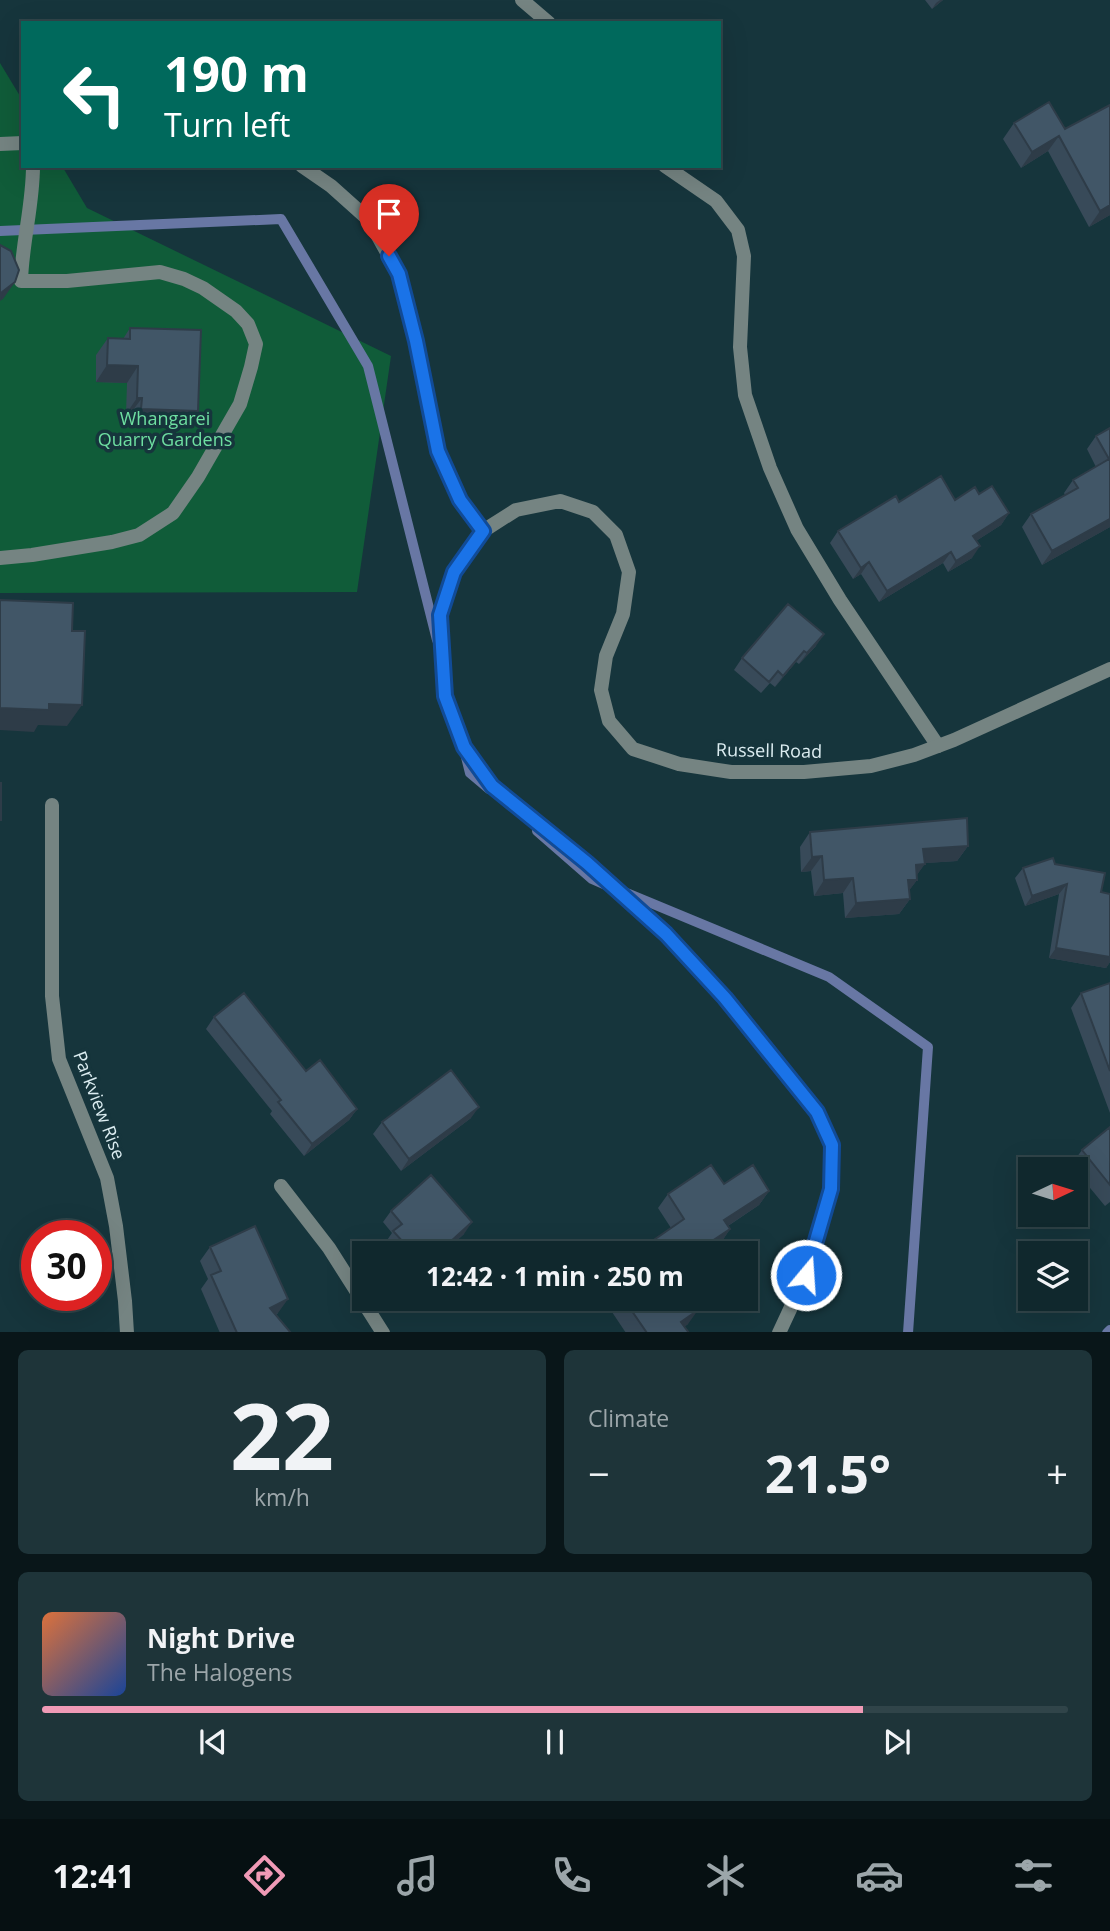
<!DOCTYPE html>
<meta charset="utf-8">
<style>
:root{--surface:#10282d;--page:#1e3439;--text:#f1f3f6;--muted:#9ca6aa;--line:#304449;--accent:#f09ab6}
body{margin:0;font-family:"Open Sans",sans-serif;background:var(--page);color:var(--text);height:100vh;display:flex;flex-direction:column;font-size:26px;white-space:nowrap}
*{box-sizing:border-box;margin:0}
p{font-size:23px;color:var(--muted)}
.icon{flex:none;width:38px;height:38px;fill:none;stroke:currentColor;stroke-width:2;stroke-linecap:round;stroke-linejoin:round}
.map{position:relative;height:1332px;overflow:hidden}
.details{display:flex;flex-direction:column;gap:18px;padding:18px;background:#091619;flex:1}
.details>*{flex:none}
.guide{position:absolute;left:21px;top:21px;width:700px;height:147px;border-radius:0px;box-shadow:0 7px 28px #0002,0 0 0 2px var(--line);background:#00695c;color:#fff;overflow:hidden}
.needle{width:46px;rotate:86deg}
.fabs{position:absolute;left:1018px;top:1157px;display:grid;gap:14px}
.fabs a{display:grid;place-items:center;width:70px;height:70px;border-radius:0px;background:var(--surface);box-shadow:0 7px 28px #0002,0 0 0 2px var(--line);font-size:35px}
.speed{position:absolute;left:21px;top:1220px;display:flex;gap:14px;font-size:35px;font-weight:700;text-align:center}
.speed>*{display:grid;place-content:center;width:91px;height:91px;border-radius:50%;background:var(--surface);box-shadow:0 7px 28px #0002,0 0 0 2px var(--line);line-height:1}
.speed .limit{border:10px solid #d22;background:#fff;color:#111}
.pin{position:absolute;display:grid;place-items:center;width:60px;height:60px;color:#fff;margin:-72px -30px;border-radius:50% 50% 50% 0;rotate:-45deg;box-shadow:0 0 7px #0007}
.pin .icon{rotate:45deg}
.me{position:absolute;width:77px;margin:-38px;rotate:18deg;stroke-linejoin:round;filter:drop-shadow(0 0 5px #0008)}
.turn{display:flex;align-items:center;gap:24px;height:147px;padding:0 28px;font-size:32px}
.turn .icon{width:91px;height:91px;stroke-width:2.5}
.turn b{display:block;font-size:49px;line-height:60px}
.big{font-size:52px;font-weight:700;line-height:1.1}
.details .widget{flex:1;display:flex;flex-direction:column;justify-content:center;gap:10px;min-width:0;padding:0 24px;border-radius:10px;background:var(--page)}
.details .dial{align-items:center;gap:0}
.dial b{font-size:91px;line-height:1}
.song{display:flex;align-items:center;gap:21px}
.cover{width:84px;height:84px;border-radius:10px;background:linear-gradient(135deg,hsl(20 70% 55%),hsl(220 70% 35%))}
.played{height:7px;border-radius:4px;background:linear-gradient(90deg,var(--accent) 80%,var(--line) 80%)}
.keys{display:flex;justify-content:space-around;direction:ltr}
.heat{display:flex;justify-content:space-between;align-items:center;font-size:38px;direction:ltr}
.details .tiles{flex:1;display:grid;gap:18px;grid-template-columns:1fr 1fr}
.widget:last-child{grid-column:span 2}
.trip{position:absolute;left:352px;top:1241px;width:406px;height:70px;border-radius:0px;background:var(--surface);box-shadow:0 7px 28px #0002,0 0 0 2px var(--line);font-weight:700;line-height:70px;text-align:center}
.menu{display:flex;height:112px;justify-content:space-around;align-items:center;background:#061012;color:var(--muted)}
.menu .icon{width:49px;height:49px}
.menu .current{color:var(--accent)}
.menu b{font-size:32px;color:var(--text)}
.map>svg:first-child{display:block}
.garden{fill:#105c39}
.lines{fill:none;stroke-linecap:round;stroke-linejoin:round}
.stream{stroke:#6877a4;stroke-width:10}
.service{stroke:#758482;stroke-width:14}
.minor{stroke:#758482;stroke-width:14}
.wall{fill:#384a59}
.shaded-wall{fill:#2e3c48}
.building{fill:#415667;stroke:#2e3c48;stroke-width:2}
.route-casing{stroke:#114b97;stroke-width:18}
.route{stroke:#1a73e8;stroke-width:12}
.labels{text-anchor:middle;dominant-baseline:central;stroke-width:7;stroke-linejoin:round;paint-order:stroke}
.park-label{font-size:18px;fill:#6edfa1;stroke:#16353c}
.street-label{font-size:18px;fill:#dcedf1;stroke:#16353c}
</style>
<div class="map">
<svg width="1110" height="1333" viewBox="0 0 1110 1333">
<rect width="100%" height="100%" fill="#16353c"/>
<path class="garden" d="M0,63l23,38v65h39l25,42 304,148 -34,236 -357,1z"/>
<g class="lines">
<path class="stream" d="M0,231l281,-12 87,147 69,274
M465,753l5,20 19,16
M537,831l55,48 16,7
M622,891l207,86 99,70 -20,286
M1107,1333l3,-3"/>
<path class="service" d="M522,0l27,23
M0,144l23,-1
M302,166l29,20 38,34 30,54 17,67 22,110 22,49 23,31
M665,166l51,35 22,29 6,26 -4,91 5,48 25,73 27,61 43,71 98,146
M0,558l32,-3 80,-13 27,-7 34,-22 25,-36 42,-73 11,-37 5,-23 -8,-20 -12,-13 -33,-23 -19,-9 -24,-7 -93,9h-46c1,-38 12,-76 12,-115
M281,1186l48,62 54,85"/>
<path class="minor" d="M52,805v191l7,63 48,119 9,48 9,75 2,32
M779,1333l27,-58 14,-45 12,-41v-44l-15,-33 -92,-114 -60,-64 -78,-71 -95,-77 -28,-39 -19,-51 -3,-36 -2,-45 14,-43 29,-41 33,-21 44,-9 33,11 23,23 13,37 -6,42 -17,42 -5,34 8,31 24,28 46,15 52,8h73l67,-6 43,-11 40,-15 156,-71"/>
</g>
<path class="wall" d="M925,0h18l-11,9z
M1110,105v110l-21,12 -41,-76 -27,17 -18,-29 11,-16 51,6z
M130,328l68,83 -11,17 -57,-2v-12h-4l1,-31 -31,-1v-27l12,-17 15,1z
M1110,428v99l-68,38 -20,-38 9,-13 34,-19 -1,-2 9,-13 23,-13 -9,-18 9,-13z
M979,494l30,19 -8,12 -25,16 -4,17 -24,14 -5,-9 -64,39 -18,-28 -8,5 -23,-36 8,-12 61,-29 56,-2z
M816,646l-17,18 -3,-2 -21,25 -5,-4 -9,10 -27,-23 8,-12z
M810,832l158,14 -11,15 -32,2 -9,13 1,4 -8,10 1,9 -11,15 -54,4 -2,-25 -29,3 -3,-25 -10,1 -1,-25z
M1055,864l46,28 9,2v68l-4,6 -57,-10 10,-64 -34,12 -10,-28 8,-10z
M1110,983v130l-39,-105 10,-15z
M214,1017l143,92 -8,11 -45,36 -34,-42 2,-3 -66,-82z
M471,1118l-70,53 -28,-37 9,-12z
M1110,1127v75l-5,4 -29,-35v-2l-5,-4 11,-15z
M724,1184l45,7 -10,14 -31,21 2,3 -10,15 -49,-16 -13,-20 10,-14z
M391,1211l73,23 -21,19h-48l-10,-10 7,-10 -9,-11z
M210,1247l68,66 -2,2 15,18h-71l-19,-44 7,-10 -8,-18z
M612,1298h83l-2,4 -5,22 -4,3 5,6h-63l-18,-27z"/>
<path class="shaded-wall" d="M940,0h3l-11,9 4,-6z
M1059,136l-11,15 -27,17 11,-16z
M1110,205v10l-21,12 11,-16z
M15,282l-12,17 -3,2 2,-9z
M107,365l31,1 -11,17 -31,-1z
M137,398h5l-12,16h-4z
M141,409l57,2 -11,17 -57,-2z
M1009,513l-8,12 -36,23 8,-12z
M1110,519v8l-68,38 10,-14z
M980,546l-8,12 -24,14 8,-11z
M951,552l-8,11 -64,39 8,-11z
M869,562l-8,12 -8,5 8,-11z
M824,634l-8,12 -17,18 8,-11z
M804,651l-8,11 -21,25 8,-11z
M49,704l33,1 -15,21 -29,-1 -4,7 -34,-2v-22z
M968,846l-11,15 -44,3 10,-15z
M822,856l-11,15 -10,1 11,-15z
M925,864l-11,15 2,-14z
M853,878l-10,15 -29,3 10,-16z
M908,880h9l-11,15z
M1067,884l-8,10 -34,12 7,-10z
M910,899l-11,15 -54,4 11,-15z
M1056,948l54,9v5l-4,6 -57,-10z
M479,1107l-8,11 -70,53 8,-12z
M357,1109l-8,11 -45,36 8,-12z
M769,1191l-10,14 -45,30 10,-15z
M472,1222l-8,12 -21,19h-5z
M730,1229l-10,15 -14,9h-12z
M288,1299l-10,14 -18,9 10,-14z
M698,1310l-10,14 -12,9 5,-11z"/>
<path class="building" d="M1049,102l16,27 45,-24v100l-10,6 -41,-75 -27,16 -18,-29z
M0,245l11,6 8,19 -4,12 -13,10 -2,7z
M130,328l71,2 -3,81 -57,-2 1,-11h-5l1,-32 -31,-1 1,-27 22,1z
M1110,428v91l-58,32 -21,-37 47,-26 -5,-8 36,-21 -13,-23z
M941,476l14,24 20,-13 4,7 13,-8 17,27 -36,23 7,10 -24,15 -5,-9 -64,39 -18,-29 -8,6 -23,-37 58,-35 3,6z
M0,600l73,3 -1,28h13l-3,74 -33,-1v6l-49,-2z
M788,604l36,30 -17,19 -3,-2 -21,25 -5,-5 -9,11 -27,-24z
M0,783h1v37h-1z
M967,818l1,28 -45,3 2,15 -9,1 1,15h-9l2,19 -54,4 -3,-25 -29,2 -2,-24 -10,1 -2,-25z
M1053,858l2,6 50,9 -4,19 9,2v63l-54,-9 11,-64 -35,12 -9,-28z
M1110,983v88l-29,-78z
M244,993l62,78 14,-11 37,49 -45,35 -34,-42 3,-2 -67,-83z
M451,1070l28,37 -70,52 -27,-37z
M1110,1127v58l-28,-35z
M711,1165l13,19 29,-19 16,26 -45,29 6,9 -36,24h-59l49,-34 -16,-25z
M431,1175l41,47 -34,31h-25l-20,-22 9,-7 -11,-13z
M255,1226l33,73 -18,9 21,25h-54l-26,-58 10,-4 -11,-24z
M623,1298h67l8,12 -17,12 8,11h-42z"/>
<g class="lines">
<g class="route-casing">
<path id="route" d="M389,256l10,18 17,67 22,110 22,49 23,31 -29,41 -14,43 5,81 19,51 28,39 95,77 79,71 59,64 92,114 15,33 -1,44 -25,86"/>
</g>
<use href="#route" class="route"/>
</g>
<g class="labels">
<g class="park-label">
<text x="165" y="418">Whangarei<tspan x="165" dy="21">Quarry Gardens</tspan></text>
</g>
<g class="street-label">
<text transform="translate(769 750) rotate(1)">Russell Road</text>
<text transform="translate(100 1105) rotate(69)">Parkview Rise</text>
</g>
</g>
</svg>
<div class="fabs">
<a><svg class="needle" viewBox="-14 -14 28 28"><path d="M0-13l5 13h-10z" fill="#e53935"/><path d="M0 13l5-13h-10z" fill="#9ca6aa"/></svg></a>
<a><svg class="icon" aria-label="layers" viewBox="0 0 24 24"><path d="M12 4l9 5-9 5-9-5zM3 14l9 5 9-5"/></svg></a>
</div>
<div class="speed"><div class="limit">30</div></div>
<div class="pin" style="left:389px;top:256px;background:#d93025"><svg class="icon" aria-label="arrive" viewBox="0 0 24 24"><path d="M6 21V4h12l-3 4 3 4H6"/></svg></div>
<svg class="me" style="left:806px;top:1275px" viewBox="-20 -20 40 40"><circle r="17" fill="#1a73e8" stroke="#fff" stroke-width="3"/><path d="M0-11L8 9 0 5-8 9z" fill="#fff"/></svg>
<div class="trip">12:42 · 1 min · 250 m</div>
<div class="guide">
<div class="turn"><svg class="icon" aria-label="left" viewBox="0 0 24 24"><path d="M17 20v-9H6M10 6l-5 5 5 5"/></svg><div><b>190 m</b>Turn left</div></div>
</div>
</div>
<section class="details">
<div class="tiles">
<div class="widget dial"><b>22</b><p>km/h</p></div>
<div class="widget"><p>Climate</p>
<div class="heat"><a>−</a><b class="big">21.5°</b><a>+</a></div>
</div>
<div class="widget">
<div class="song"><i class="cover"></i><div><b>Night Drive</b><p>The Halogens</p></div></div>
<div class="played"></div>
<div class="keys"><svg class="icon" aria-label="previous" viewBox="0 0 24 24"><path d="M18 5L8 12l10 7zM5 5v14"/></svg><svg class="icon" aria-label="pause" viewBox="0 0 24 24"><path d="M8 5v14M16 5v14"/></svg><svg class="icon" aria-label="next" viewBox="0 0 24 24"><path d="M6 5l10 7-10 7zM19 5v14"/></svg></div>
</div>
</div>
</section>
<nav class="menu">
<b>12:41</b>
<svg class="icon current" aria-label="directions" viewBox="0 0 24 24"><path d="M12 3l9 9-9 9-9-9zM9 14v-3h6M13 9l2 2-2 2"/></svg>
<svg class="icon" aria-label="music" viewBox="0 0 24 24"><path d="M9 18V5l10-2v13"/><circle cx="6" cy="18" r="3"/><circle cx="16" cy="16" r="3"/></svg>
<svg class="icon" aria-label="phone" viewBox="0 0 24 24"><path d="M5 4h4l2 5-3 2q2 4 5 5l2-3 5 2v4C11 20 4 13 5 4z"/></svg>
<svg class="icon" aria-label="climate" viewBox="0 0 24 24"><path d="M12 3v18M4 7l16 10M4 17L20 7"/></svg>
<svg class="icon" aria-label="car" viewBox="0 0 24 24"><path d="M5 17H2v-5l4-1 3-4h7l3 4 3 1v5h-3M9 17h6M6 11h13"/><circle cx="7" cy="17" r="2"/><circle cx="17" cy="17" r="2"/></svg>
<svg class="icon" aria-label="filters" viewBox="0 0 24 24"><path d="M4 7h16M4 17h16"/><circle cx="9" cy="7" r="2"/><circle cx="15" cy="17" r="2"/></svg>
</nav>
